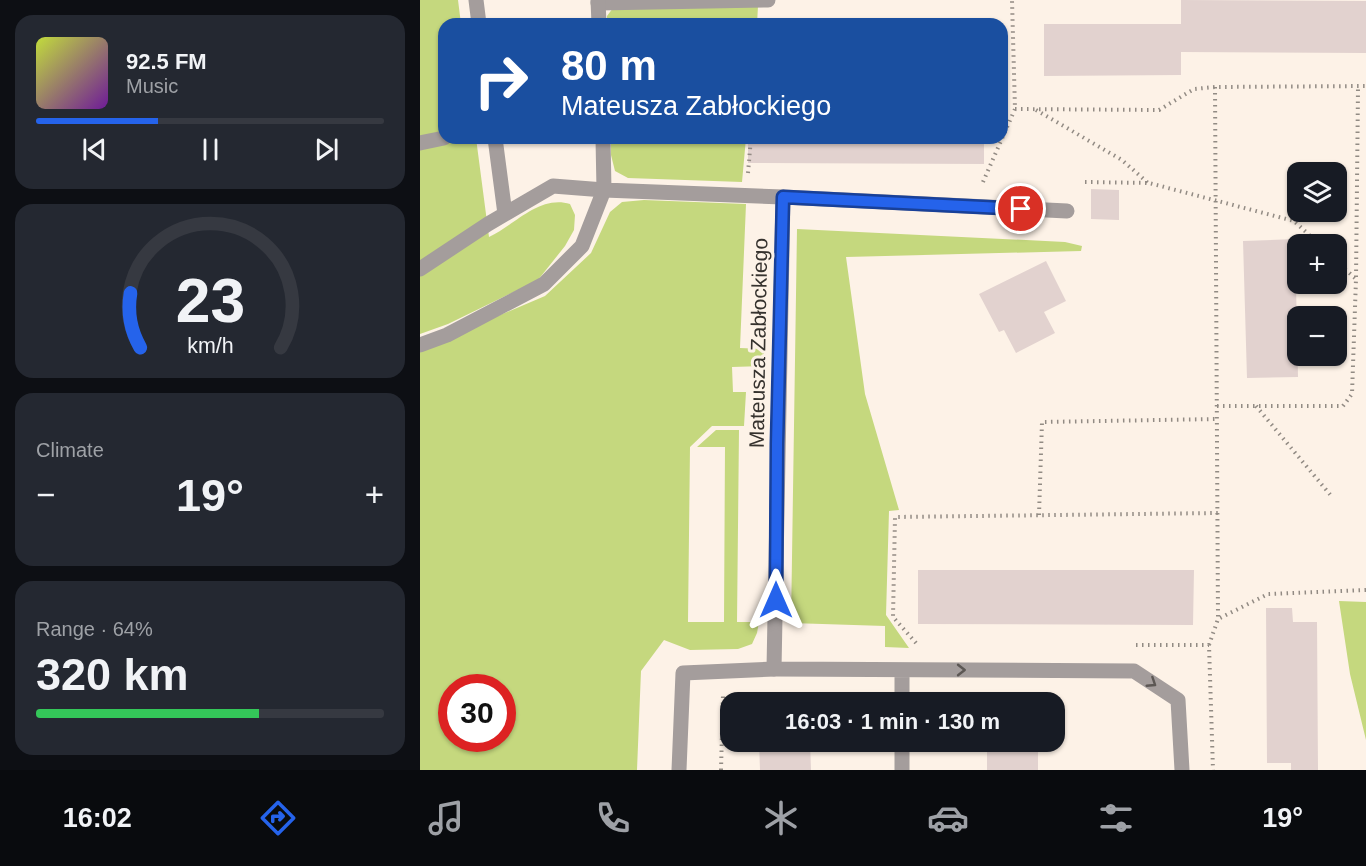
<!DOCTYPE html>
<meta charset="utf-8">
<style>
:root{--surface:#171b24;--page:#242831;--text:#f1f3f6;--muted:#9ea1a6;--line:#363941;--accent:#2563eb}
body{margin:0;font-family:Helvetica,sans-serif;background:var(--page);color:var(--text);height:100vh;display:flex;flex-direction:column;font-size:22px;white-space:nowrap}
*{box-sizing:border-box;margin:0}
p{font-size:20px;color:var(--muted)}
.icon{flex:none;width:33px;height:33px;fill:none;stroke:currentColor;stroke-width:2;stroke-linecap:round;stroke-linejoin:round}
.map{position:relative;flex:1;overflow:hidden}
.details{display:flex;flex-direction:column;gap:15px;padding:15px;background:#0d0f14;width:420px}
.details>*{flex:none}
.top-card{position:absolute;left:18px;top:18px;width:570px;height:126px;border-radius:18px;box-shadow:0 2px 4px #0004;background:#1a4fa0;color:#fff;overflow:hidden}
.controls{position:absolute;left:867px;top:162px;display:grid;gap:12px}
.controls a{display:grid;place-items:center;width:60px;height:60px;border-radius:12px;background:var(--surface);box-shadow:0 2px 4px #0004;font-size:30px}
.speed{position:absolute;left:18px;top:674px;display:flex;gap:12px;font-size:30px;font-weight:700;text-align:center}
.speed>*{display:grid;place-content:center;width:78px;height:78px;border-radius:50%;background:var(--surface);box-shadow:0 2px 4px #0004;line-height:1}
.speed .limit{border:9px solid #d22;background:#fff;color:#111}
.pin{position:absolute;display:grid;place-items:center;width:51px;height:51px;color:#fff;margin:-26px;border:3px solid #fff;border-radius:50%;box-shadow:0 2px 6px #0007}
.me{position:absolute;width:66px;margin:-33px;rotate:0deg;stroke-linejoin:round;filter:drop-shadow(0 0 4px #0008)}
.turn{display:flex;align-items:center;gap:21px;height:126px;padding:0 24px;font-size:27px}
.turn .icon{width:78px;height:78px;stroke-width:2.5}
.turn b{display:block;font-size:42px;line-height:51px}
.big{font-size:45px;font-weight:600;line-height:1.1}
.details .widget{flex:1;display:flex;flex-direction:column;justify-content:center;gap:9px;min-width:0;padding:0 21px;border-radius:18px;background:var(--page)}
.details .dial{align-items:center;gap:0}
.dial svg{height:156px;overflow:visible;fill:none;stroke:var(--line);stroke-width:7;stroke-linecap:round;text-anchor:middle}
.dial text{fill:var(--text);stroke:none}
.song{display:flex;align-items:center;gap:18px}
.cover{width:72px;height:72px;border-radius:9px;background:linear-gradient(135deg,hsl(70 70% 55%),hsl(280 70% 35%))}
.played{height:6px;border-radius:3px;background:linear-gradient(90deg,var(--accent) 35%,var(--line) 35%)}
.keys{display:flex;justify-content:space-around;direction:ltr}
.heat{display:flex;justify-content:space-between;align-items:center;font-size:33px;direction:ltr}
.charge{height:9px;border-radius:4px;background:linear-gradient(90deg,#34c759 64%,var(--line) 0)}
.trip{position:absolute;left:300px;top:692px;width:345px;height:60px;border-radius:18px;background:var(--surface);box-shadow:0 2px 4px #0004;font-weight:600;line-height:60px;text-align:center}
.menu{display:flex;height:96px;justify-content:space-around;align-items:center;background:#090b0e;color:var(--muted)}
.menu .icon{width:42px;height:42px}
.menu .active{color:var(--accent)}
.menu b{font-size:27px;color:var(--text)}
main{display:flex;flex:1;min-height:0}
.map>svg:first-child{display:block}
.green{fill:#c5d87e;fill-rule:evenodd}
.building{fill:#e2d2cf}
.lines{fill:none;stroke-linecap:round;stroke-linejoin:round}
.path{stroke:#928b84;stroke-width:4;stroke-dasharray:1.5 4.5;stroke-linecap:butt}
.lane{stroke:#a49d9c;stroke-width:15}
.street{stroke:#a49d9c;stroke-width:15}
.oneway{stroke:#5c5754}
.route-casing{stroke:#184099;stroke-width:15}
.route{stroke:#2563eb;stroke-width:10}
.labels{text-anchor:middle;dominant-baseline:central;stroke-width:6;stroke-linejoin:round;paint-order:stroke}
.street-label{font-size:21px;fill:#36322e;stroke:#fdf2e7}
</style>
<main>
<section class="details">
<div class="widget">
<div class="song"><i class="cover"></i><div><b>92.5 FM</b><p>Music</p></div></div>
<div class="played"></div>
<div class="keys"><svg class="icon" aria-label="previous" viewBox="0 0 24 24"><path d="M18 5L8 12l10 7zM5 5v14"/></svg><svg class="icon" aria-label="pause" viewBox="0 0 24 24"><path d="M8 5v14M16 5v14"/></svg><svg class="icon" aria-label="next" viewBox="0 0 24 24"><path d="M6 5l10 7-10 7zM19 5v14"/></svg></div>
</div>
<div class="widget dial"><svg viewBox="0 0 100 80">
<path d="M14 69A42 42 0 1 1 86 69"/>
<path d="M14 69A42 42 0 0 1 9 41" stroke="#2563eb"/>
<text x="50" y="56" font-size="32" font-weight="700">23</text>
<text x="50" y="72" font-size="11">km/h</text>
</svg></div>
<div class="widget"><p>Climate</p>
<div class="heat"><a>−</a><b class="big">19°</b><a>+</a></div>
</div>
<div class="widget"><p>Range · 64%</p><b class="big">320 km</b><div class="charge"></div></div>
</section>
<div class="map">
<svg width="946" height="770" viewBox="0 0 946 770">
<rect width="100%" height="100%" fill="#fdf2e7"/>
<path class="green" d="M0,0h38l3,24h-17v114h32l13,99c26,-12 50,-42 81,-33l5,11 -1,15 -9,16 -27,34 -90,44 -28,10z
M338,6l-1,18h-150v-8l6,-8z
M191,138h135l-4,44 -114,-4 -13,-7 -4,-16z
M224,200l102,4 -6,144 24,1v17l-32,1 1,25h13l-2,34h-32l-22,21 -2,175h36l1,-175h-28l19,-17h23l-2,192h22l-2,11 -5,11 -14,5 -48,1 -26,-10 -23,31 -4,99h-217v-421l125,-53 46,-43 19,-41 12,-10zM32,687h50v51h-50z
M377,229l268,13 17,4 -1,5 -235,6 19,137 34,116 -10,1 -3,104 23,33 -24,-1v-21l-94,-3z
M919,601l27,1v138l-16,-66z"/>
<path class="building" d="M761,0l185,1v52l-185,-1v23l-137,1v-52h137z
M328,138h236v26l-236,-1z
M671,189l28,1v30l-28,-1z
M875,239l3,138 -51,1 -4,-137z
M626,261l20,40 -22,11 11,21 -39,20 -12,-23 -5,2 -20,-38z
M498,570h276l-1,55 -275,-1z
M846,608h26l1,14h24l1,148h-27v-7h-24z
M339,741h51l1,29h-51z
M567,742h51v28h-51z"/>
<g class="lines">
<path class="path" d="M795,87l3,532
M595,109l144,1 35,-21 21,-2 151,-1
M616,110l86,50 26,23
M328,173l3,-35
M563,182l32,-73 -3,-109
M665,182l64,1 145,38 25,23
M916,261l20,18
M797,406h126l9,-12 4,-115 2,-191
M836,406l77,92
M619,515l3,-93 175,-3
M496,643l-23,-26 2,-100 323,-4
M716,645h73l4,125
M789,645l9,-26 50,-25 98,-4
M511,702l8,-8
M301,770l2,-75"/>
<path class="lane" d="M56,0l3,24
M178,3l170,-3
M75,138l10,76
M0,143l24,-5
M363,197l284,14
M0,269l68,-45 65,-38 51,4
M259,770l4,-97 91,-4"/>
<path class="street" d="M178,0l1,24
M184,190l179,7 -9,472 360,2 44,29 4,70
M0,345l27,-10 97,-51 38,-38 22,-56 -1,-52
M482,670v32
M482,770v-29"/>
</g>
<defs><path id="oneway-chevron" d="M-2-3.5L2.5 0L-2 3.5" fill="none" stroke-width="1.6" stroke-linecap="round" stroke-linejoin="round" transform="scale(1.5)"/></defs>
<g class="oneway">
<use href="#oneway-chevron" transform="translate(541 670)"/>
<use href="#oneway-chevron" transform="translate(732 683) rotate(33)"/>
</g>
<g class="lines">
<g class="route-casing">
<path id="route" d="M356,600l1,-156 6,-247 238,12"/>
</g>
<use href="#route" class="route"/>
</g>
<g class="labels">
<g class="street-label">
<text transform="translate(338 343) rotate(-89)">Mateusza Zabłockiego</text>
</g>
</g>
</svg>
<div class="controls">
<a><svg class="icon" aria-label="layers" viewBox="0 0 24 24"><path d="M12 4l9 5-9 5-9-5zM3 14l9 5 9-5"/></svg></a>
<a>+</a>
<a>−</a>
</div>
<div class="speed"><div class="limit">30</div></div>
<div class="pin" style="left:601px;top:209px;background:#d93025"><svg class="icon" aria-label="arrive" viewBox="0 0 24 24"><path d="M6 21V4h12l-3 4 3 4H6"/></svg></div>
<svg class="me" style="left:356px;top:600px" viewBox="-20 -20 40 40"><path d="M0-17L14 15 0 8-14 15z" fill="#2563eb" stroke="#fff" stroke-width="4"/></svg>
<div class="trip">16:03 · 1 min · 130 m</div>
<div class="top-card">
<div class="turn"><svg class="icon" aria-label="right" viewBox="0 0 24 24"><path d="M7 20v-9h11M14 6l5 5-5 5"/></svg><div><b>80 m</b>Mateusza Zabłockiego</div></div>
</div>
</div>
</main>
<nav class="menu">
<b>16:02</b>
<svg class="icon active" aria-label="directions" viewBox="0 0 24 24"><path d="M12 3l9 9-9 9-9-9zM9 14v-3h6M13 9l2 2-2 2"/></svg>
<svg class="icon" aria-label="music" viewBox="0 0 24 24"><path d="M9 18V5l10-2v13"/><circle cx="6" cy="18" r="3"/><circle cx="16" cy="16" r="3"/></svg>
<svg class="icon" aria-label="phone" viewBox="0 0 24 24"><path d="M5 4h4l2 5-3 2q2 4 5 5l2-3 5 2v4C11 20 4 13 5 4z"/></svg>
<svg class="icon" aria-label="climate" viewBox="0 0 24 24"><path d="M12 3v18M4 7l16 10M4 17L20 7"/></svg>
<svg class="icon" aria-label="car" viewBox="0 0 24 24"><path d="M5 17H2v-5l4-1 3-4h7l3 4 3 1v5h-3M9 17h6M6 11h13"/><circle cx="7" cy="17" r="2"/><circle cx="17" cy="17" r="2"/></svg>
<svg class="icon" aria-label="filters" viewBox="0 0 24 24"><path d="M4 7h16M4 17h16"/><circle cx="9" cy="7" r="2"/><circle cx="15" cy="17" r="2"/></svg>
<b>19°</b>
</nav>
